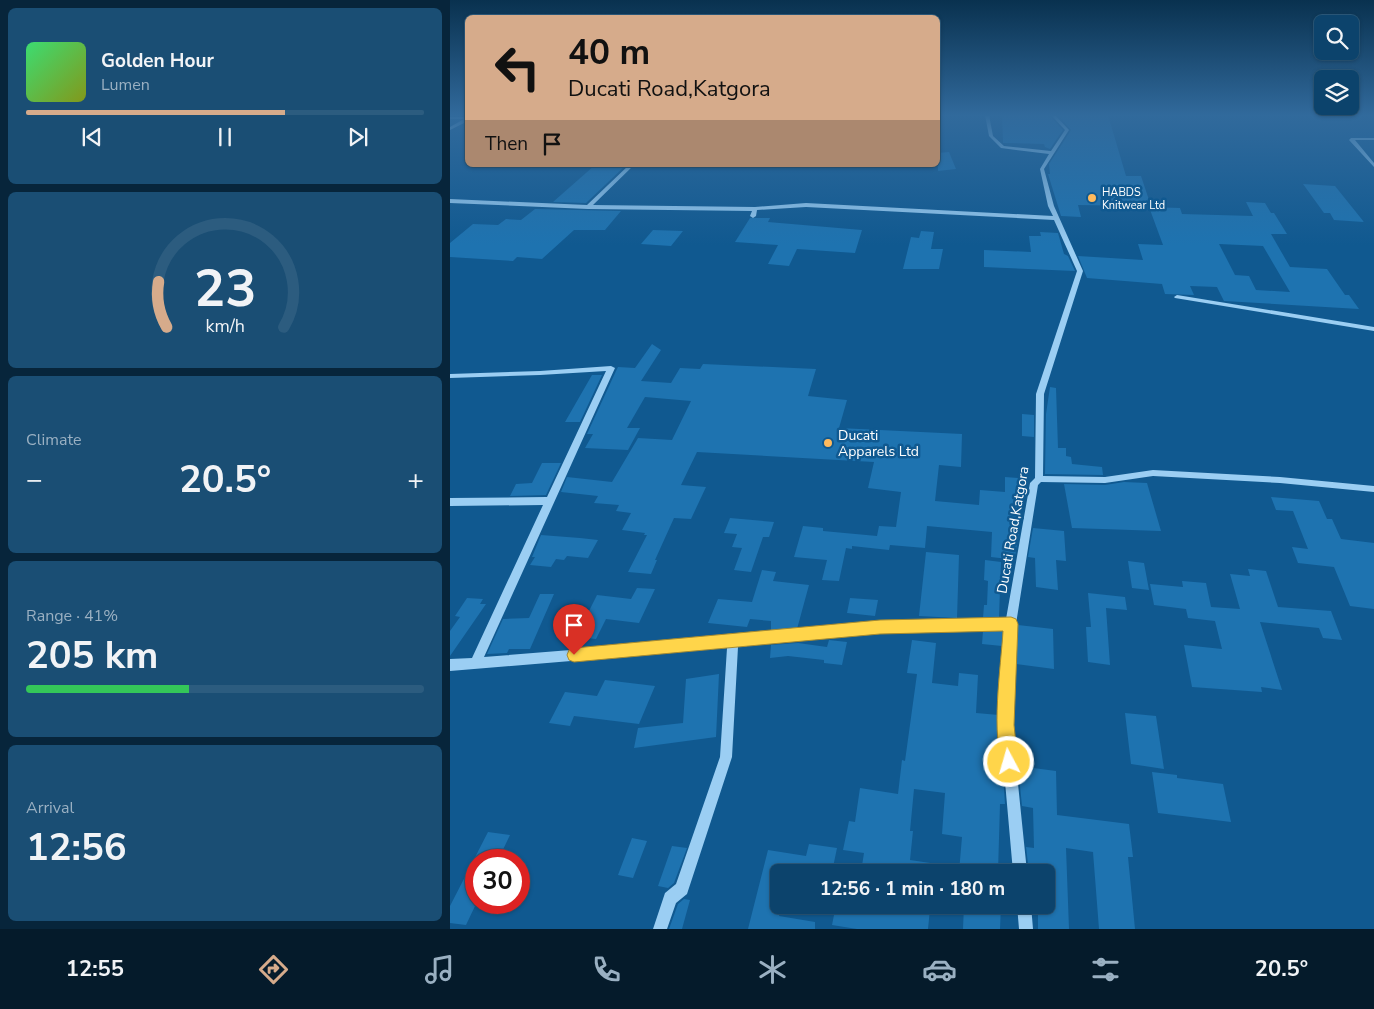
<!DOCTYPE html>
<meta charset="utf-8">
<style>
:root{--surface:#0c436c;--page:#1a4e74;--text:#f1f3f6;--muted:#9ab0c2;--line:#2c5c7f;--accent:#d6ab8b}
body{margin:0;font-family:"Nunito Sans",sans-serif;background:var(--page);color:var(--text);height:100vh;display:flex;flex-direction:column;font-size:19px;white-space:nowrap}
*{box-sizing:border-box;margin:0}
p{font-size:16px;color:var(--muted)}
.icon{flex:none;width:28px;height:28px;fill:none;stroke:currentColor;stroke-width:2;stroke-linecap:round;stroke-linejoin:round}
.map{position:relative;flex:1;overflow:hidden}
.side{display:flex;flex-direction:column;gap:8px;padding:8px;background:#07253b;width:450px}
.side>*{flex:none}
.hud{position:absolute;left:15px;top:15px;width:475px;height:152px;border-radius:8px;box-shadow:0 1px 4px #0004,0 0 0 1px var(--line);background:#d6ab8b;color:#111;overflow:hidden}
.fabs{position:absolute;left:864px;top:15px;display:grid;gap:10px}
.fabs a{display:grid;place-items:center;width:45px;height:45px;border-radius:8px;background:var(--surface);box-shadow:0 1px 4px #0004,0 0 0 1px var(--line);font-size:25px}
.speed{position:absolute;left:15px;top:849px;display:flex;gap:10px;font-size:25px;font-weight:700;text-align:center}
.speed>*{display:grid;place-content:center;width:65px;height:65px;border-radius:50%;background:var(--surface);box-shadow:0 1px 4px #0004,0 0 0 1px var(--line);line-height:1}
.speed .limit{border:8px solid #d22;background:#fff;color:#111}
.pin{position:absolute;display:grid;place-items:center;width:42px;height:42px;color:#fff;margin:-51px -21px;border-radius:50% 50% 50% 0;rotate:-45deg;box-shadow:0 0 5px #0007}
.pin .icon{rotate:45deg}
.me{position:absolute;width:55px;margin:-28px;rotate:354deg;stroke-linejoin:round;filter:drop-shadow(0 0 4px #0008)}
.turn{display:flex;align-items:center;gap:18px;height:105px;padding:0 20px;font-size:22px}
.turn .icon{width:65px;height:65px;stroke-width:2.5}
.turn b{display:block;font-size:35px;line-height:42px}
.then{display:flex;align-items:center;height:48px;padding:0 20px;background:#0003;gap:10px;font-size:19px}
.big{font-size:38px;font-weight:700;line-height:1.1}
.side .tile{flex:1;display:flex;flex-direction:column;justify-content:center;gap:8px;min-width:0;padding:0 18px;border-radius:8px;background:var(--page)}
.side .dial{align-items:center;gap:0}
.dial svg{height:130px;overflow:visible;fill:none;stroke:var(--line);stroke-width:7;stroke-linecap:round;text-anchor:middle}
.dial text{fill:var(--text);stroke:none}
.song{display:flex;align-items:center;gap:15px}
.cover{width:60px;height:60px;border-radius:8px;background:linear-gradient(135deg,hsl(140 70% 55%),hsl(70 70% 35%))}
.played{height:5px;border-radius:2px;background:linear-gradient(90deg,var(--accent) 65%,var(--line) 65%)}
.keys{display:flex;justify-content:space-around;direction:ltr}
.heat{display:flex;justify-content:space-between;align-items:center;font-size:28px;direction:ltr}
.charge{height:8px;border-radius:4px;background:linear-gradient(90deg,#34c759 41%,var(--line) 0)}
.trip{position:absolute;left:320px;top:864px;width:285px;height:50px;border-radius:8px;background:var(--surface);box-shadow:0 1px 4px #0004,0 0 0 1px var(--line);font-weight:700;line-height:50px;text-align:center}
.tab-bar{display:flex;height:80px;justify-content:space-around;align-items:center;background:#051b2b;color:var(--muted)}
.tab-bar .icon{width:35px;height:35px}
.tab-bar .on{color:var(--accent)}
.tab-bar b{font-size:22px;color:var(--text)}
main{display:flex;flex:1;min-height:0}
.map>svg:first-child{display:block}
.building{fill:#1e73b0;fill-rule:evenodd}
.lines{fill:none;stroke-linecap:round;stroke-linejoin:round}
.minor{fill:#9bcef3;fill-rule:evenodd}
.route{fill:#ffd54a;stroke:#a68a30}
.poi-dot{fill:#ffba5d;stroke:#105990;stroke-width:2}
.labels{text-anchor:middle;dominant-baseline:central;stroke-width:5;stroke-linejoin:round;paint-order:stroke}
.far-poi-label{font-size:11px;fill:#fff;stroke:#105990;text-anchor:start}
.poi-label{font-size:14px;fill:#fff;stroke:#105990;text-anchor:start}
.street-label{font-size:14px;fill:#fff;stroke:#105990}
</style>
<main>
<section class="side">
<div class="tile">
<div class="song"><i class="cover"></i><div><b>Golden Hour</b><p>Lumen</p></div></div>
<div class="played"></div>
<div class="keys"><svg class="icon" aria-label="previous" viewBox="0 0 24 24"><path d="M18 5L8 12l10 7zM5 5v14"/></svg><svg class="icon" aria-label="pause" viewBox="0 0 24 24"><path d="M8 5v14M16 5v14"/></svg><svg class="icon" aria-label="next" viewBox="0 0 24 24"><path d="M6 5l10 7-10 7zM19 5v14"/></svg></div>
</div>
<div class="tile dial"><svg viewBox="0 0 100 80">
<path d="M14 69A42 42 0 1 1 86 69"/>
<path d="M14 69A42 42 0 0 1 9 41" stroke="#d6ab8b"/>
<text x="50" y="56" font-size="32" font-weight="700">23</text>
<text x="50" y="72" font-size="11">km/h</text>
</svg></div>
<div class="tile"><p>Climate</p>
<div class="heat"><a>−</a><b class="big">20.5°</b><a>+</a></div>
</div>
<div class="tile"><p>Range · 41%</p><b class="big">205 km</b><div class="charge"></div></div>
<div class="tile"><p>Arrival</p><b class="big">12:56</b></div>
</section>
<div class="map">
<svg width="924" height="929" viewBox="0 0 924 929">
<rect width="100%" height="100%" fill="#105990"/>
<path class="building" d="M552,115h47l14,15 -13,19 -5,-2 -1,-3 -41,-1z
M608,115h50l18,61h15l10,30 -73,-1 3,12 -20,-1 -13,-42h2l-1,-10 22,-34z
M499,152l7,17 -18,2v-18z
M145,165l29,2 -38,36 -33,-1z
M853,184l32,2 29,36 -30,-2 -4,-7h-6z
M796,202l19,1 6,10h3l13,21h-16l19,33 37,2 18,26h4l10,14 -135,-8 -7,-14 -27,-1 4,9 -29,-1 -3,-10 -75,-6 -9,-22 65,4 -5,-16 25,1 -14,-38 31,1 2,6 71,2zM769,244l44,2 27,46 -34,-2 -7,-14 -14,-1z
M85,209l86,2 -16,19h-31l-32,29 -25,-2 -4,4 -63,-4v-14l23,-19 25,1 8,-6 15,1z
M300,218h20l-2,4 94,8 -7,23 -58,-4 -8,17 -21,-2 10,-19 -43,-3z
M203,230l30,1 -12,15 -30,-2z
M471,231l13,1 -3,17h12l-4,20h-36l8,-32 8,1z
M590,232l18,1 6,21 4,2 7,15 -91,-4v-17l47,2 -2,-16h12z
M202,344l9,6 -20,31 30,2 9,-15 20,1 3,-5 113,5 -8,27 39,4 -8,28 123,6 -1,33 -22,-2 -4,36 44,4 1,-15 25,2v-15l13,1v49h2l-5,29 -7,-1v4l-17,-2 1,-25 -65,-6 -2,22 -35,-3 -1,5 -37,-4v3l-6,-1 -7,33 -17,-1 5,-20 -33,-3 9,-31 20,2v3l54,5 2,-10 17,1 5,-35 -33,-4 6,-26 -177,-10 -16,33 25,2 -15,32 -17,-1 -19,42h2l-6,14 -23,-2 19,-37h-3l1,-2 -23,-3 9,-17 -15,-2 3,-6 -25,-2 4,-7 -37,-4 6,-15 45,5 26,-44 34,2 19,-39 -46,-4 -18,31h13l-12,22 -43,-2 8,-14h-6l29,-63 2,-4 17,1z
M142,375h10l-22,47h-15z
M600,387l6,1 2,60h8v8l5,1 1,7 30,3 1,8 -58,-1 1,-60z
M572,414l12,1v22l-12,-1z
M92,463h19l-15,32 -36,1 6,-12 16,-1z
M674,482l23,1 14,48 -89,-3 -8,-44 41,1z
M821,497l48,4 8,18h5l9,20 33,4v66l-24,-3 -16,-39 -36,-4 -6,-16 16,2 -15,-38 -17,-1z
M280,518l44,4 -5,15h-6l-12,35 -17,-2 8,-22 -10,-1 5,-13 -13,-1z
M583,528l31,3 2,30 -10,-1 2,30 -22,-3 -1,-29 -7,-1z
M91,535l39,3 18,2 -10,18 -21,-2 -3,4 -8,-1 -5,8 -21,-2 5,-8h-3z
M476,552l33,3 -2,63 -38,-2z
M535,560l16,2 -2,55 -16,1 1,-13h3l1,-24 -4,-1z
M678,561l16,2 5,27 -17,-2z
M798,569l18,2 12,36 53,4 11,29 -19,-2 -4,-10 -59,-6 22,68 -21,-3 1,5 -70,-5 -8,-42 38,4 -7,-28 -27,-3 -2,-9 -32,-4 -4,-21 33,3 -1,-6 24,2 5,24 29,2 -10,-35 20,2z
M312,570l14,2 -3,9 36,4 -12,44 -26,2v-10l-21,-2 -3,8 -39,-4 10,-24 34,3z
M187,588l18,1 -16,34 -33,-4 -10,20 -20,-2 21,-42 34,4z
M638,593l37,4 2,13 -21,-2 4,57 -22,-3 -2,-35h5z
M90,594h14l-24,55h-21l-2,4 -20,1 16,-35 26,-1z
M17,598l16,1 -3,5h6l-36,52v-25l10,-14 -5,-1z
M400,598l28,2 -3,16 -28,-3z
M568,625l35,4 1,40 -38,-5z
M533,631h20l-1,15 -20,-2z
M379,640l18,2 -5,23 -18,-2v-3l-36,-4 -18,2 1,-13 27,-2 29,4z
M462,640l24,3 -4,40 26,3 1,-13 19,2 -2,38 23,2 6,89h-5l-2,68h-39l3,-35 -20,-3 3,-41 -31,-4 -4,42h3l-3,29 34,5 -1,7h-82l3,-19 -21,-3 6,-29 6,1 5,-34 38,6 4,-34 3,1 12,-87 -10,-1z
M269,674l-3,63 -82,11 4,-20 45,-5 3,-44z
M155,680l50,6 -16,38 -65,-8 -4,10 -21,-3 16,-31 32,4z
M675,713l31,3 8,53 -33,-5z
M568,766l38,5 1,44 72,9 4,33h-5l7,72h-36l-6,-77 -27,-4 3,81h-31v-24h8v-33h-17l-3,-25 8,1 -1,-40 -11,-2z
M702,772l25,3v3l46,6 8,38 -73,-9z
M38,832l22,3 -12,25h-22v44l-10,21 -16,-2v-17z
M182,838l15,3 -14,37 -15,-3z
M359,844l28,4 -5,24h-53v33h3l-3,11 36,6v7h-67l20,-79 38,6z
M222,846l15,2 -13,35 -6,5 -10,-2z
M234,899l6,1 -8,29h-13l9,-25z
M386,905h48l24,4v-4l22,4 -2,20h-71l-25,-4z
M514,905h37l-1,24h-37z"/>
<g class="lines">
<path class="minor" d="M535,115h4l4,21 11,10 47,5 14,-21 -14,-15h4l14,15 -25,39 10,37 29,65 -39,123 -1,82 62,1 48,-7 127,7 94,9v6l-94,-9 -127,-7 -48,7 -64,-1 -3,3 -22,139 -4,101 15,147h-14l-13,-147 5,-96 -125,3 -142,15 -6,110 -45,137 -11,9 -9,26h-14l12,-36 11,-9 44,-127 7,-109 -277,23v-12l22,-1 71,-153 -93,1v-8l97,-1 59,-126 -66,4 -90,3v-4l90,-3 71,-5 4,2 -131,289 249,-20 147,-15 126,-3 24,-136 5,-5 1,-84 41,-123 -23,-51 -248,-13 -49,3 -1,6 -3,2 -3,-2 2,-5 -164,-2 -138,-6v-4l137,6 42,-40h5l-41,40 162,2 51,-4 247,13 -5,-10 -8,-37 9,-15 -48,-6 -12,-12z
M0,117h17l1,4 -18,9v-3l14,-8h-14z
M901,138h23v2h-19l19,23v4l-25,-27z
M727,295l197,32v4l-199,-33 -1,-1z
M567,905h14l2,24h-14z"/>
</g>
<linearGradient id="sky" x2="0" y2="1"><stop stop-color="#09314f"/><stop offset="0.47" stop-color="#316a9c"/><stop offset="1" stop-color="#316a9c" stop-opacity="0"/></linearGradient>
<rect width="924" height="245" fill="url(#sky)"/>
<path class="route" d="M561,617l5,2 2,5 -4,101 4,37 -3,6 -6,2 -5,-2c-14,-32 -3,-102 -1,-137l-123,3 -306,28 -5,-2 -2,-5 2,-5 5,-2 306,-28z"/>
<g class="poi-dot">
<circle cx="642" cy="198" r="5"/>
<circle cx="378" cy="443" r="5"/>
</g>
<g class="labels">
<g class="far-poi-label">
<text x="652" y="192">HABDS<tspan x="652" dy="13">Knitwear Ltd</tspan></text>
</g>
<g class="poi-label">
<text x="388" y="435">Ducati<tspan x="388" dy="16">Apparels Ltd</tspan></text>
</g>
<g class="street-label">
<text transform="translate(563 530) rotate(-80)">Ducati Road,Katgora</text>
</g>
</g>
</svg>
<div class="fabs">
<a><svg class="icon" aria-label="search" viewBox="0 0 24 24"><circle cx="10" cy="10" r="6"/><path d="M15 15l6 6"/></svg></a>
<a><svg class="icon" aria-label="layers" viewBox="0 0 24 24"><path d="M12 4l9 5-9 5-9-5zM3 14l9 5 9-5"/></svg></a>
</div>
<div class="speed"><div class="limit">30</div></div>
<div class="pin" style="left:124px;top:655px;background:#d93025"><svg class="icon" aria-label="arrive" viewBox="0 0 24 24"><path d="M6 21V4h12l-3 4 3 4H6"/></svg></div>
<svg class="me" style="left:559px;top:762px" viewBox="-20 -20 40 40"><circle r="17" fill="#ffd54a" stroke="#fff" stroke-width="3"/><path d="M0-11L8 9 0 5-8 9z" fill="#fff"/></svg>
<div class="trip">12:56 · 1 min · 180 m</div>
<div class="hud">
<div class="turn"><svg class="icon" aria-label="left" viewBox="0 0 24 24"><path d="M17 20v-9H6M10 6l-5 5 5 5"/></svg><div><b>40 m</b>Ducati Road,Katgora</div></div>
<div class="then">Then<svg class="icon" aria-label="arrive" viewBox="0 0 24 24"><path d="M6 21V4h12l-3 4 3 4H6"/></svg></div>
</div>
</div>
</main>
<nav class="tab-bar">
<b>12:55</b>
<svg class="icon on" aria-label="directions" viewBox="0 0 24 24"><path d="M12 3l9 9-9 9-9-9zM9 14v-3h6M13 9l2 2-2 2"/></svg>
<svg class="icon" aria-label="music" viewBox="0 0 24 24"><path d="M9 18V5l10-2v13"/><circle cx="6" cy="18" r="3"/><circle cx="16" cy="16" r="3"/></svg>
<svg class="icon" aria-label="phone" viewBox="0 0 24 24"><path d="M5 4h4l2 5-3 2q2 4 5 5l2-3 5 2v4C11 20 4 13 5 4z"/></svg>
<svg class="icon" aria-label="climate" viewBox="0 0 24 24"><path d="M12 3v18M4 7l16 10M4 17L20 7"/></svg>
<svg class="icon" aria-label="car" viewBox="0 0 24 24"><path d="M5 17H2v-5l4-1 3-4h7l3 4 3 1v5h-3M9 17h6M6 11h13"/><circle cx="7" cy="17" r="2"/><circle cx="17" cy="17" r="2"/></svg>
<svg class="icon" aria-label="filters" viewBox="0 0 24 24"><path d="M4 7h16M4 17h16"/><circle cx="9" cy="7" r="2"/><circle cx="15" cy="17" r="2"/></svg>
<b>20.5°</b>
</nav>
